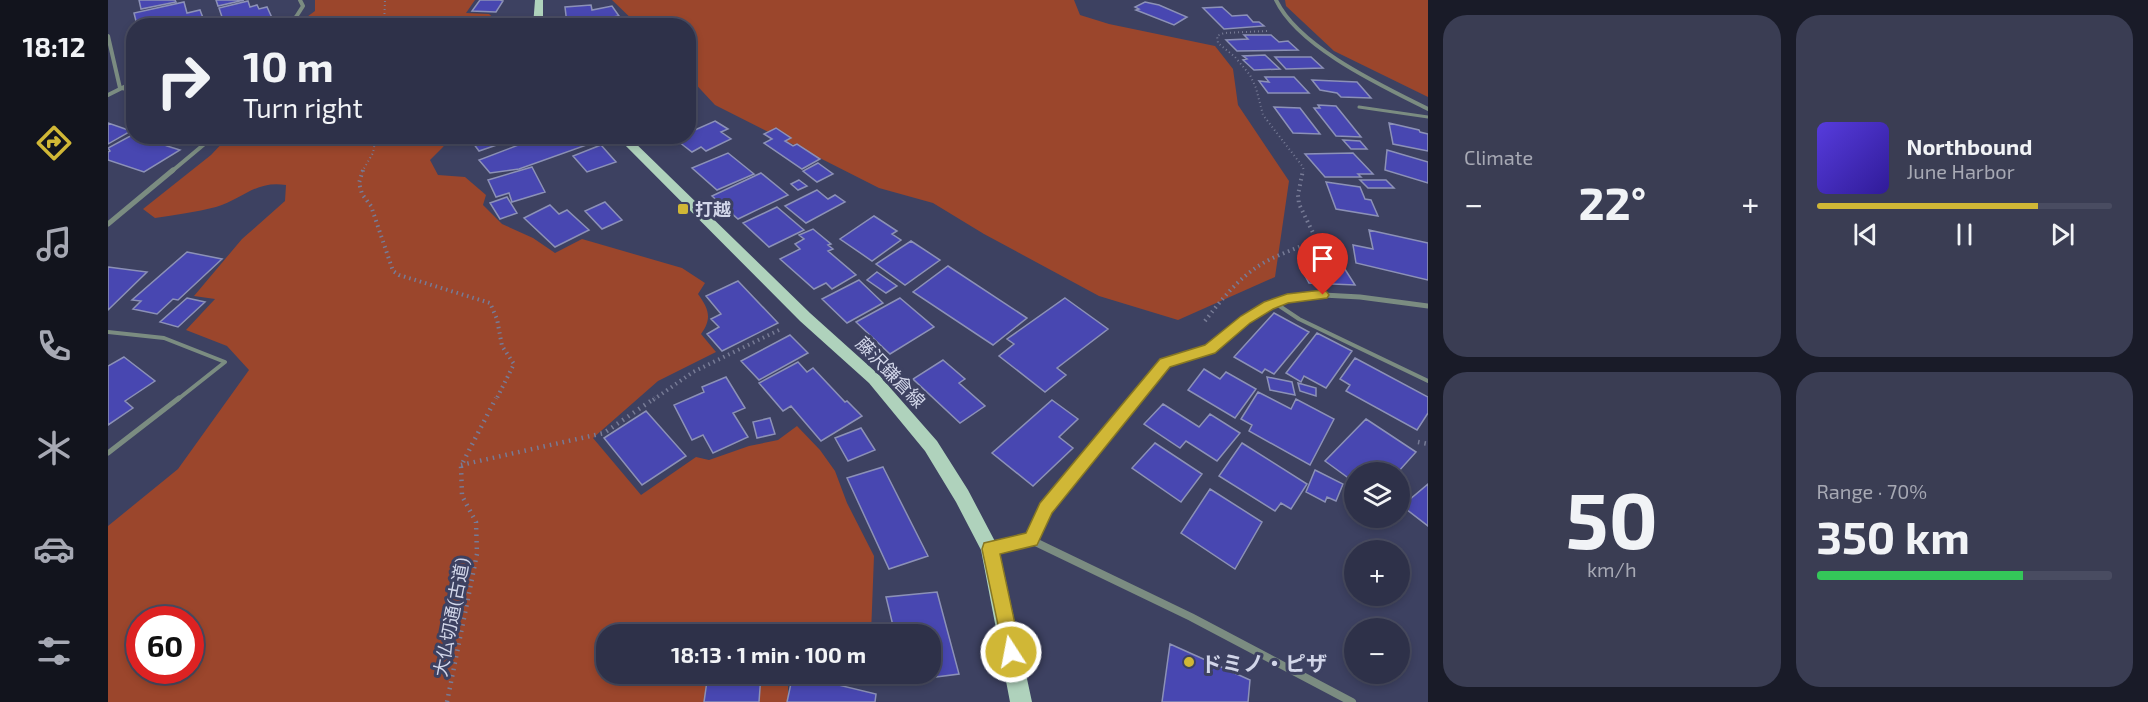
<!DOCTYPE html>
<meta charset="utf-8">
<style>
:root{--surface:#2e3149;--page:#3a3d53;--text:#f1f3f6;--muted:#a7a9b4;--line:#494c61;--accent:#d0b736}
body{margin:0;font-family:"Exo 2","Noto Sans JP",sans-serif;background:var(--page);color:var(--text);height:100vh;display:flex;flex-direction:column;font-size:22px;white-space:nowrap}
*{box-sizing:border-box;margin:0}
p{font-size:20px;color:var(--muted)}
.icon{flex:none;width:33px;height:33px;fill:none;stroke:currentColor;stroke-width:2;stroke-linecap:round;stroke-linejoin:round}
.map{position:relative;flex:1;overflow:hidden}
.sheet{display:flex;flex-direction:column;gap:15px;padding:15px;background:#191b28;width:720px}
.sheet>*{flex:none}
.banner{position:absolute;left:18px;top:18px;width:570px;height:126px;border-radius:24px;box-shadow:0 3px 9px #0003,0 0 0 2px var(--line);background:#2e3149;color:var(--text);overflow:hidden}
.controls{position:absolute;left:1236px;top:462px;display:grid;gap:12px}
.controls a{display:grid;place-items:center;width:66px;height:66px;border-radius:50%;background:var(--surface);box-shadow:0 3px 9px #0003,0 0 0 2px var(--line);font-size:30px}
.speed{position:absolute;left:18px;top:606px;display:flex;gap:12px;font-size:30px;font-weight:700;text-align:center}
.speed>*{display:grid;place-content:center;width:78px;height:78px;border-radius:50%;background:var(--surface);box-shadow:0 3px 9px #0003,0 0 0 2px var(--line);line-height:1}
.speed .limit{border:9px solid #d22;background:#fff;color:#111}
.pin{position:absolute;display:grid;place-items:center;width:51px;height:51px;color:#fff;margin:-62px -26px;border-radius:50% 50% 50% 0;rotate:-45deg;box-shadow:0 0 6px #0007}
.pin .icon{rotate:45deg}
.me{position:absolute;width:66px;margin:-33px;rotate:349deg;stroke-linejoin:round;filter:drop-shadow(0 0 4px #0008)}
.turn{display:flex;align-items:center;gap:21px;height:126px;padding:0 18px;font-size:27px}
.turn .icon{width:78px;height:78px;stroke-width:2.5}
.turn b{display:block;font-size:42px;line-height:51px}
.big{font-size:45px;font-weight:700;line-height:1.1}
.sheet .tile{flex:1;display:flex;flex-direction:column;justify-content:center;gap:9px;min-width:0;padding:0 21px;border-radius:24px;background:var(--page)}
.sheet .dial{align-items:center;gap:0}
.dial b{font-size:78px;line-height:1}
.song{display:flex;align-items:center;gap:18px}
.cover{width:72px;height:72px;border-radius:9px;background:linear-gradient(135deg,hsl(250 70% 55%),hsl(250 70% 35%))}
.played{height:6px;border-radius:3px;background:linear-gradient(90deg,var(--accent) 75%,var(--line) 75%)}
.keys{display:flex;justify-content:space-around;direction:ltr}
.heat{display:flex;justify-content:space-between;align-items:center;font-size:33px;direction:ltr}
.charge{height:9px;border-radius:4px;background:linear-gradient(90deg,#34c759 70%,var(--line) 0)}
.sheet .tiles{flex:1;display:grid;gap:15px;grid-template-columns:repeat(2,1fr)}
.trip{position:absolute;left:488px;top:624px;width:345px;height:60px;border-radius:24px;background:var(--surface);box-shadow:0 3px 9px #0003,0 0 0 2px var(--line);font-weight:700;line-height:60px;text-align:center}
main{display:flex;flex:1;min-height:0}
.tabs{display:flex;flex-direction:column;width:108px;justify-content:space-around;align-items:center;background:#12141d;color:var(--muted)}
.tabs .icon{width:42px;height:42px}
.tabs .on{color:var(--accent)}
.tabs b{font-size:27px;color:var(--text)}
.map>svg:first-child{display:block}
.green{fill:#9b462c;fill-rule:evenodd}
.building{fill:#4847b1;stroke:#8c91b7;stroke-width:1.5}
.lines{fill:none;stroke-linecap:round;stroke-linejoin:round}
.path-far2{stroke:#777b96;stroke-width:2;stroke-dasharray:1 3;stroke-linecap:butt}
.path-far1{stroke:#777b96;stroke-width:4;stroke-dasharray:1.5 4;stroke-linecap:butt}
.path{stroke:#777b96;stroke-width:4.5;stroke-dasharray:1.5 5;stroke-linecap:butt}
.service-far2{stroke:#7b8c81;stroke-width:3}
.service-far1{stroke:#7b8c81;stroke-width:4}
.service{stroke:#7b8c81;stroke-width:5}
.minor-far2{stroke:#7b8c81;stroke-width:4}
.minor-far1{stroke:#7b8c81;stroke-width:5}
.minor{stroke:#7b8c81;stroke-width:8}
.primary{fill:#afd2bc;fill-rule:evenodd}
.route{fill:#d0b736;stroke:#877723;stroke-width:1.5}
.poi-dot{fill:#d0b736;stroke:#3d4161;stroke-width:2}
.labels{text-anchor:middle;dominant-baseline:central;stroke-width:6;stroke-linejoin:round;paint-order:stroke}
.poi-label{font-size:18px;font-weight:bold;fill:#d2d6e9;stroke:#3d4161;text-anchor:start}
.street-label{font-size:18px;fill:#d2d6e9;stroke:#3d4161}
.near-poi-label{font-size:21px;font-weight:bold;fill:#d2d6e9;stroke:#3d4161;text-anchor:start}
</style>
<main>
<nav class="tabs">
<b>18:12</b>
<svg class="icon on" aria-label="directions" viewBox="0 0 24 24"><path d="M12 3l9 9-9 9-9-9zM9 14v-3h6M13 9l2 2-2 2"/></svg>
<svg class="icon" aria-label="music" viewBox="0 0 24 24"><path d="M9 18V5l10-2v13"/><circle cx="6" cy="18" r="3"/><circle cx="16" cy="16" r="3"/></svg>
<svg class="icon" aria-label="phone" viewBox="0 0 24 24"><path d="M5 4h4l2 5-3 2q2 4 5 5l2-3 5 2v4C11 20 4 13 5 4z"/></svg>
<svg class="icon" aria-label="climate" viewBox="0 0 24 24"><path d="M12 3v18M4 7l16 10M4 17L20 7"/></svg>
<svg class="icon" aria-label="car" viewBox="0 0 24 24"><path d="M5 17H2v-5l4-1 3-4h7l3 4 3 1v5h-3M9 17h6M6 11h13"/><circle cx="7" cy="17" r="2"/><circle cx="17" cy="17" r="2"/></svg>
<svg class="icon" aria-label="filters" viewBox="0 0 24 24"><path d="M4 7h16M4 17h16"/><circle cx="9" cy="7" r="2"/><circle cx="15" cy="17" r="2"/></svg>
</nav>
<div class="map">
<svg width="1320" height="702" viewBox="0 0 1320 702">
<rect width="100%" height="100%" fill="#3d4161"/>
<path class="green" d="M207,0h160l-9,13 23,1 13,11h-206l19,-14z
M504,0h462l6,15 29,9 106,22 18,23 5,36 51,76 -14,96 -97,43 -79,-24 -115,-62 -51,-31 -54,-15 -164,-83 -26,-28 -1,-51 -50,-1z
M1177,0h143v97l-94,-46 -48,-45z
M120,137h222l-7,10 -13,13 8,15 27,2 21,18 -3,10 19,19 31,14 22,15 27,-14 100,29 23,15 -7,11c10,14 15,24 3,40l15,18 -58,29 -65,57 48,57 55,-38 13,3 40,-14 29,-6 19,-14 23,24 15,21 12,32 27,53 -3,78h-265v40h182v28h-680v-176l70,-57 71,-99 -22,-24 -41,-16 29,-31 -21,-3 48,-57 43,-38 1,-16c-30,-5 -43,14 -70,22 -20,5 -41,8 -61,11l-12,-9 68,-54zM32,620h50v50h-50z"/>
<path class="building" d="M31,0h36l1,2 -35,7z
M108,0h28l-26,6z
M372,0h20l3,1 -7,11 -24,-1z
M140,1l2,6 7,-2 2,4 8,-2 6,13 -24,6h-24l-6,-18z
M76,2l3,11 13,-3 3,8 -30,8h-28l-1,-3 -7,2 -3,-12z
M1037,2l14,3 28,12 -13,8 -38,-15 3,-1 -4,-2z
M483,5l1,5 20,-4 7,10 -52,8 -2,-17z
M1114,7l10,9 15,-1 6,7h6l5,4 -40,3 -21,-21z
M1136,35h27l8,7 9,-1 10,9 -61,1 -11,-11 22,-1z
M1157,55l15,14 -26,1 -11,-10 4,-1 -4,-3z
M1167,57h36l12,11 -37,1z
M1157,77h29l15,16h-41l-9,-12 10,1z
M1204,80l45,2 14,16 -30,-1 -4,-4 -17,-3z
M1210,105l18,1 25,31 -25,-1 -22,-28h6z
M1166,107l26,1 20,26 -27,-1z
M607,121l13,8 -7,3 10,7 -25,12 -5,-4 -9,5 -13,-10 10,-5 -1,-4z
M0,123l23,8 -23,13z
M1281,123l30,7 1,2 8,2v17l-35,-7z
M668,128l15,10 -6,3 8,5 4,-2 23,15 -18,10 -38,-26 8,-4 -8,-5z
M26,134v2h11l-4,3 6,1 6,-4h29l-15,10 13,4 -36,22 -36,-12v-8l2,-1 -2,-3z
M364,136h51l-44,15 -9,-12 3,-1z
M434,136h47l6,6 -76,27 -29,4 -11,-13z
M1235,140l17,1 7,8h-16z
M493,145l15,17 -29,10 -14,-16z
M1279,150l41,12v21l-43,-13z
M620,153l26,21 -37,16 -25,-22z
M1245,153l20,21h-15l3,3h-36l-20,-23z
M710,163l15,11 -16,8 -14,-11z
M424,167l13,25 -33,10 -3,-9 -13,4 -8,-17z
M653,173l27,22 -50,24 -26,-23z
M691,180l8,6 -9,4 -7,-6z
M1252,180h26l8,8h-26z
M1218,182l34,5 5,12 6,1 7,16 -42,-7z
M709,190l11,9 7,-4 10,7 -39,21 -21,-17z
M399,197l10,16 -17,6 -10,-16z
M497,202l17,18 -20,9 -17,-18z
M442,205l9,9 8,-4 22,20 -34,17 -31,-29z
M669,207l27,23 -35,17 -26,-24z
M766,216l23,15 -5,3 9,6 -29,21 -32,-22z
M705,229l18,15 -3,1 5,4 -5,2 28,24 -24,14 -6,-6 -12,6 -34,-30 20,-10 -5,-5 9,-5 -5,-4z
M1261,230l59,13v37l-72,-17 -3,-18 20,4z
M803,241l29,19 -35,25 -29,-21z
M79,252l35,7 -44,41 -5,-1 -16,15 -24,-5 8,-8 -9,-1z
M1201,261l32,2 14,22 -46,-2 -7,-13h13z
M840,266l79,52 -34,27 -80,-53z
M0,267l39,5 -39,38z
M769,272l20,14 -11,7 -19,-13z
M751,280l24,23 -36,20 -25,-24z
M630,281l40,42 -56,28 -15,-17 12,-7 -8,-8 10,-5 -15,-18z
M79,298l18,4 -27,25 -18,-5z
M792,298l34,29 -44,27 -34,-32z
M957,298l43,31 -51,39 9,7 -21,17 -46,-36 15,-12 -7,-5z
M1166,313l35,19 -35,42 -9,-5 -3,4 -28,-16z
M1209,333l35,18 -26,37 -22,-12 -3,6 -15,-9z
M682,335l18,18 -49,27 -18,-19z
M16,357l31,24 -30,20 8,7 -25,17v-59z
M1247,358l73,39v16l-11,17 -71,-39 4,-6 -10,-6z
M835,360l22,19 -6,4 26,23 -25,17 -47,-44z
M690,362l9,10 6,-4 32,34 2,-1 15,15 -41,25 -30,-35 -8,5 -24,-28z
M1096,369l16,10 6,-7 30,17 -21,29 -47,-28z
M618,377l19,31 -12,5 15,24 -35,16 -10,-18 -11,5 -18,-35 30,-13 -2,-5z
M1159,377l25,5 3,13 -25,-5z
M1190,383l18,5v8l-16,-5z
M1150,392l33,17 5,-10 38,20 -24,46 -61,-34 3,-6 -11,-6z
M944,400l26,19 -19,18 14,11 -40,38 -41,-33z
M1055,404l36,23 11,-13 30,19 -23,28 -31,-20 -6,7 -36,-24z
M538,411l40,45 -44,29 -38,-47z
M662,418l5,16 -18,4 -4,-16z
M1258,419l50,33 -18,20h-44v10l-29,-21z
M753,428l14,22 -27,11 -13,-23z
M1047,443l47,31 -21,28 -49,-34z
M1134,443l65,41 -16,25 -10,-6 -6,8 -56,-35z
M775,467l45,89 -39,13 -42,-91z
M1207,470l28,14 -7,17 -9,-4 -2,5 -19,-10z
M1320,484v42l-26,-20z
M1102,489l52,33 -27,47 -54,-36z
M829,592l22,82 -54,7 -2,-7h27v-40h-35l-9,-37z
M1062,644l80,36 -2,22h-86z
M600,674h53l-2,28h-55z
M685,674l83,20 -1,8h-88z"/>
<g class="lines">
<path class="path-far2" d="M276,26l1,-26
M1159,31l-43,2 -7,3 1,7 17,14 15,18 6,13 7,27 40,52 1,5
M254,172l11,-19 3,-17"/>
<path class="path-far1" d="M255,170l-4,13 3,11 9,12 22,65 6,4 91,28 7,16 5,27 12,18 -18,36
M1097,321c17,-22 35,-45 60,-59 16,-9 35,-14 51,-23l-17,-35 -1,-9 5,-25
M545,400l40,-28 86,-42"/>
<path class="path" d="M1310,442l10,2
M353,465l143,-32 51,-35
M339,702l30,-148 -1,-32 -14,-26 -1,-30 35,-68"/>
<path class="service-far2" d="M1251,107l69,10"/>
<path class="service-far1" d="M1167,303l24,16 129,62
M0,332l56,6 61,24 -48,38"/>
<path class="service" d="M0,453l71,-55"/>
<path class="minor-far2" d="M1168,0c22,47 106,86 152,109
M174,26l14,-9 7,-11 -3,-6
M0,36l12,52
M13,88l13,2
M0,95l26,-13
M63,172l43,-36"/>
<path class="minor-far1" d="M0,224l65,-54
M1027,400l30,-37 45,-14 58,-44 19,-7 36,-3 37,2 68,9"/>
<path class="minor" d="M923,540l15,-32 90,-110
M883,549l40,-9 160,77 161,85"/>
<path class="primary" d="M427,0h8v26h-10z
M508,136h12l182,177 69,62 58,66 31,49 31,59 33,153h-22l-29,-152 -25,-48 -31,-51 -56,-68 -69,-62z"/>
</g>
<path class="route" d="M1215,290l4,2 2,3 -2,3 -39,5 -15,6 -23,14 -35,30 -45,14 -118,146 -15,32 -37,9 21,98 -3,6 -7,3 -6,-3 -23,-109 2,-6 42,-10 14,-30 120,-144 45,-14 36,-29 23,-14 23,-8z"/>
<g class="poi-dot">
<rect x="569" y="203" width="12" height="12" rx="3"/>
<circle cx="1081" cy="662" r="6"/>
</g>
<g class="labels">
<g class="poi-label">
<text x="587" y="209">打越</text>
</g>
<g class="street-label">
<text transform="translate(783 372) rotate(46)">藤沢鎌倉線</text>
<text transform="translate(343 617) rotate(-79)">大仏切通(古道)</text>
</g>
<g class="near-poi-label">
<text x="1093" y="662">ドミノ・ピザ</text>
</g>
</g>
</svg>
<div class="controls">
<a><svg class="icon" aria-label="layers" viewBox="0 0 24 24"><path d="M12 4l9 5-9 5-9-5zM3 14l9 5 9-5"/></svg></a>
<a>+</a>
<a>−</a>
</div>
<div class="speed"><div class="limit">60</div></div>
<div class="pin" style="left:1215px;top:295px;background:#d93025"><svg class="icon" aria-label="arrive" viewBox="0 0 24 24"><path d="M6 21V4h12l-3 4 3 4H6"/></svg></div>
<svg class="me" style="left:903px;top:652px" viewBox="-20 -20 40 40"><circle r="17" fill="#d0b736" stroke="#fff" stroke-width="3"/><path d="M0-11L8 9 0 5-8 9z" fill="#fff"/></svg>
<div class="trip">18:13 · 1 min · 100 m</div>
<div class="banner">
<div class="turn"><svg class="icon" aria-label="right" viewBox="0 0 24 24"><path d="M7 20v-9h11M14 6l5 5-5 5"/></svg><div><b>10 m</b>Turn right</div></div>
</div>
</div>
<section class="sheet">
<div class="tiles">
<div class="tile"><p>Climate</p>
<div class="heat"><a>−</a><b class="big">22°</b><a>+</a></div>
</div>
<div class="tile">
<div class="song"><i class="cover"></i><div><b>Northbound</b><p>June Harbor</p></div></div>
<div class="played"></div>
<div class="keys"><svg class="icon" aria-label="previous" viewBox="0 0 24 24"><path d="M18 5L8 12l10 7zM5 5v14"/></svg><svg class="icon" aria-label="pause" viewBox="0 0 24 24"><path d="M8 5v14M16 5v14"/></svg><svg class="icon" aria-label="next" viewBox="0 0 24 24"><path d="M6 5l10 7-10 7zM19 5v14"/></svg></div>
</div>
<div class="tile dial"><b>50</b><p>km/h</p></div>
<div class="tile"><p>Range · 70%</p><b class="big">350 km</b><div class="charge"></div></div>
</div>
</section>
</main>
